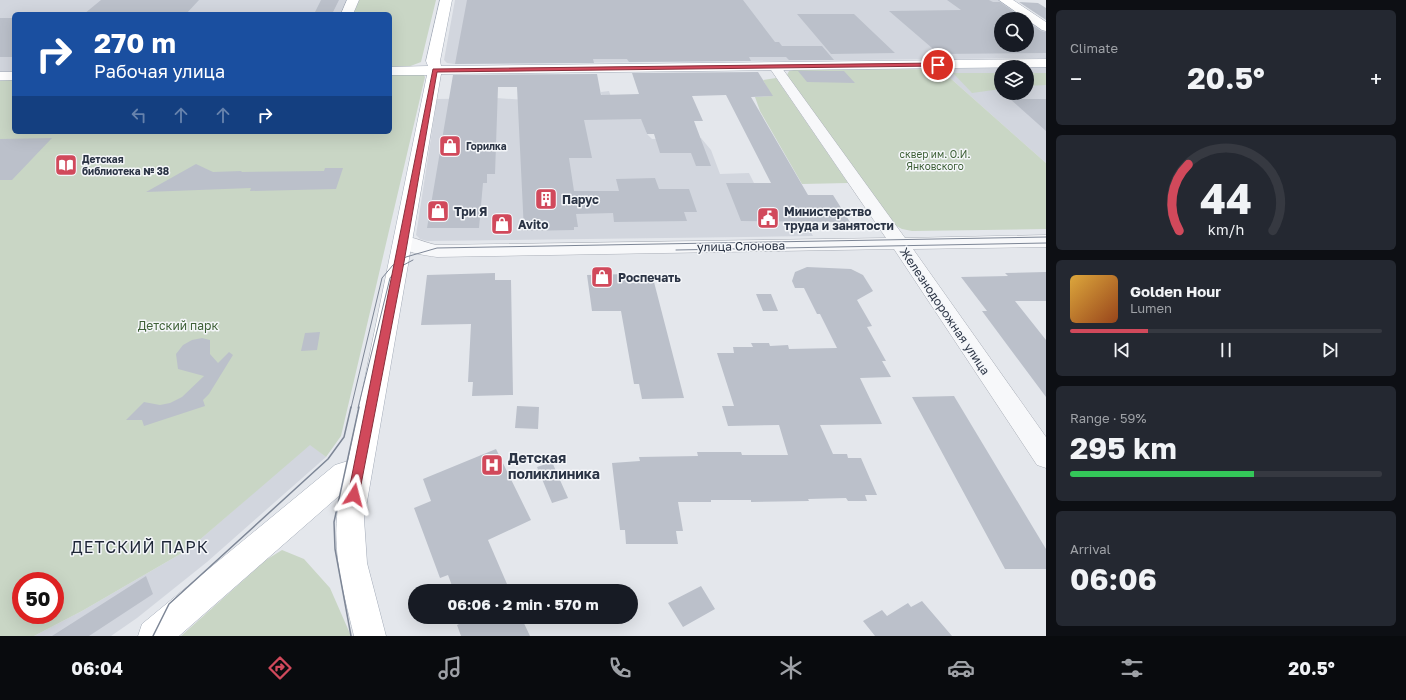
<!DOCTYPE html>
<meta charset="utf-8">
<style>
:root{--surface:#171b24;--page:#242831;--text:#f1f3f6;--muted:#9ea1a6;--line:#363941;--accent:#d1495b}
body{margin:0;font-family:"Golos Text",sans-serif;background:var(--page);color:var(--text);height:100vh;display:flex;flex-direction:column;font-size:15px;white-space:nowrap}
*{box-sizing:border-box;margin:0}
p{font-size:13px;color:var(--muted)}
.icon{flex:none;width:22px;height:22px;fill:none;stroke:currentColor;stroke-width:2;stroke-linecap:round;stroke-linejoin:round}
.map{position:relative;flex:1;overflow:hidden}
.panel{display:flex;flex-direction:column;gap:10px;padding:10px;background:#0d0f14;width:360px}
.panel>*{flex:none}
.hud{position:absolute;left:12px;top:12px;width:380px;height:122px;border-radius:6px;box-shadow:0 4px 16px #0002;background:#1a4fa0;color:#fff;overflow:hidden}
.buttons{position:absolute;left:994px;top:12px;display:grid;gap:8px}
.buttons a{display:grid;place-items:center;width:40px;height:40px;border-radius:50%;background:var(--surface);box-shadow:0 4px 16px #0002;font-size:20px}
.speed{position:absolute;left:12px;top:572px;display:flex;gap:8px;font-size:20px;font-weight:700;text-align:center}
.speed>*{display:grid;place-content:center;width:52px;height:52px;border-radius:50%;background:var(--surface);box-shadow:0 4px 16px #0002;line-height:1}
.speed .limit{border:6px solid #d22;background:#fff;color:#111}
.pin{position:absolute;display:grid;place-items:center;width:34px;height:34px;color:#fff;margin:-17px;border:2px solid #fff;border-radius:50%;box-shadow:0 1px 4px #0007}
.me{position:absolute;width:44px;margin:-22px;rotate:9deg;stroke-linejoin:round;filter:drop-shadow(0 0 3px #0008)}
.turn{display:flex;align-items:center;gap:14px;height:84px;padding:0 16px;font-size:18px}
.turn .icon{width:52px;height:52px;stroke-width:2.5}
.turn b{display:block;font-size:28px;line-height:34px}
.lanes{display:flex;align-items:center;height:38px;padding:0 16px;background:#0003;justify-content:center;gap:20px;direction:ltr}
.lanes .off{opacity:.35}
.big{font-size:30px;font-weight:700;line-height:1.1}
.panel .card{flex:1;display:flex;flex-direction:column;justify-content:center;gap:6px;min-width:0;padding:0 14px;border-radius:6px;background:var(--page)}
.panel .dial{align-items:center;gap:0}
.dial svg{height:104px;overflow:visible;fill:none;stroke:var(--line);stroke-width:7;stroke-linecap:round;text-anchor:middle}
.dial text{fill:var(--text);stroke:none}
.song{display:flex;align-items:center;gap:12px}
.cover{width:48px;height:48px;border-radius:6px;background:linear-gradient(135deg,hsl(40 70% 55%),hsl(20 70% 35%))}
.played{height:4px;border-radius:2px;background:linear-gradient(90deg,var(--accent) 25%,var(--line) 25%)}
.keys{display:flex;justify-content:space-around;direction:ltr}
.heat{display:flex;justify-content:space-between;align-items:center;font-size:22px;direction:ltr}
.charge{height:6px;border-radius:3px;background:linear-gradient(90deg,#34c759 59%,var(--line) 0)}
.trip{position:absolute;left:408px;top:584px;width:230px;height:40px;border-radius:20px;background:var(--surface);box-shadow:0 4px 16px #0002;font-weight:700;line-height:40px;text-align:center}
.dock{display:flex;height:64px;justify-content:space-around;align-items:center;background:#090b0e;color:var(--muted)}
.dock .icon{width:28px;height:28px}
.dock .active{color:var(--accent)}
.dock b{font-size:18px;color:var(--text)}
main{display:flex;flex:1;min-height:0}
.map>svg:first-child{display:block}
.built{fill:#d2d6de;fill-rule:evenodd}
.green{fill:#c9d6c5;fill-rule:evenodd}
.building{fill:#bbc0ca}
.lines{fill:none;stroke-linecap:round;stroke-linejoin:round}
.minor-casing{stroke:#a9aeb7;stroke-width:1}
.major-casing{stroke:#a3abb8;stroke-width:1}
.minor{fill:#f7f8fa;fill-rule:evenodd}
.major{fill:#fff;fill-rule:evenodd}
.tram-far1{stroke:#7d8696;stroke-width:1}
.tram{stroke:#7d8696;stroke-width:1.5}
.route{fill:#d1495b;stroke:#882f3b}
.labels{text-anchor:middle;dominant-baseline:central;stroke-width:3;stroke-linejoin:round;paint-order:stroke}
.far-poi-label{font-size:10px;font-weight:bold;fill:#2b3445;stroke:#f4f6f9;text-anchor:start}
.far-park-label{font-size:10px;fill:#3f6138;stroke:#f4f6f9}
.poi-label{font-size:12px;font-weight:bold;fill:#2b3445;stroke:#f4f6f9;text-anchor:start}
.street-label{font-size:12px;fill:#2b3445;stroke:#f4f6f9}
.park-label{font-size:12px;fill:#3f6138;stroke:#f4f6f9}
.near-poi-label{font-size:14px;font-weight:bold;fill:#2b3445;stroke:#f4f6f9;text-anchor:start}
.near-neighbourhood-label{font-size:16px;letter-spacing:1px;fill:#1d2536;stroke:#f4f6f9}
</style>
<main>
<div class="map">
<svg width="1046" height="636" viewBox="0 0 1046 636">
<rect width="100%" height="100%" fill="#e4e7ec"/>
<path class="built" d="M0,0h346l-6,14h-326v59h-14z
M455,0h544l47,31v27l-592,6 -7,-1 -3,-3zM1001,19h26v26h-26z
M1027,67h19v96l-106,-94 61,-1v25h26z
M609,91l6,18h23l9,25 5,5 49,-1 10,12 9,24 29,-1 9,18h29l26,45 -386,5 -7,-2 -4,-4 21,-136 59,-1 106,7 -1,-13z
M310,444l16,13 -119,105 -70,56 -26,18h-77l48,-25 107,-62z"/>
<path class="green" d="M359,0h77l-15,62 -13,5h-18v-53h-37z
M940,69l106,94v66l-134,2 -10,-2 -8,-4 -107,-150 2,-4 5,-1z
M953,73h48v16l-29,4z
M1027,73h19v12l-19,1z
M390,74h30l4,1 1,2 -84,359 -15,21 -16,-12 -121,104 -107,62 -48,25h-34v-555l14,-1v52h376zM21,581h34v34h-34z
M776,78l72,105 -46,1 -42,-73 -5,-14 17,-1 -9,-16z
M282,550l22,9 26,29 21,48h-170l85,-76z"/>
<path class="building" d="M101,0h98l-13,14h-102z
M321,0h18l-7,14h-18z
M467,0h276l32,42h4l3,4h40l12,14h-45l-3,-3h-37l2,4 -122,1 -2,-3h-34l1,4 -139,1z
M947,0h42l4,2h7l24,17h-23v26h26v-24l14,10 5,1v21l-107,1 -50,-43 72,-1z
M1019,2l19,1 8,5v12z
M797,14h57l41,39 -64,1z
M0,18h14v39h-14z
M798,71h46l11,12 -48,-1z
M758,72l15,24 -22,1 57,98h25l17,27 -109,-1 -15,-38h45l-45,-88 -34,1 11,25h-9l17,45h-15l-5,-13h-31l-6,-19h-7l-6,-15 -57,1 8,38h-23l5,33h45l-3,-12 39,-1 4,11h30l8,23h-13l3,9 -73,1 -1,-9 -37,1 2,13h-4v3l-50,1 -7,-144h-19l-3,87h-8v9h-4l-4,45h-52l26,-153 144,-1 4,21 38,-1 -7,-21z
M1010,99h36v32z
M52,138l-40,42h-12v-41z
M196,164l17,8 29,-1 -1,1 83,-1 1,-3h18l-7,21 -86,2 1,-3 -105,4z
M807,267l44,2 12,6 10,16 -16,9 15,26 -5,1 19,34h-4l9,16 -31,1 22,46 -62,1 13,29h14l1,4h13l16,37h-12l2,6h-19l-2,-3 -38,1 1,2 -58,1v-2h-40v2h-33l5,29h-7l2,13h-52l-1,-14h-5l-8,-67 28,-2 -1,-4 59,-1 -1,-4h44l1,3h46l-9,-30 -51,1 -6,-20h12l-17,-53h17l-1,-6h20l-2,-4h18l1,3 18,-1 1,4 48,-1 -17,-34h-3l-13,-26h-9l-3,-7 3,-9z
M1046,272v29h-31l31,39v57l-64,-86h5l-26,-34 47,-1 -3,-3z
M495,273v7h16l2,115 -41,1 1,-14h-5l3,-58 -50,1 6,-50z
M628,274l2,9 24,-1 30,116 -42,1 -3,-15h-5l-13,-73h-29l-5,-36z
M756,294h15l7,17h-15z
M320,332l-3,18 -16,1 4,-18z
M202,338l8,2v14l8,9 11,-11 4,3 -24,39 -6,6 2,6 -61,20 -2,-6h-16l18,-18 16,3 10,-2 12,-6 22,-21 -26,-7 -2,-15 7,-9 9,-5z
M954,396l92,153v20h-41l-93,-172z
M517,406l22,1 -1,22 -23,-1z
M496,449l35,71 -43,20 22,51h-56l-6,-16 -8,3 -26,-70 17,-7 -8,-22z
M552,462l16,36 -16,5 -15,-36z
M146,576l7,18 -64,42h-37z
M701,586l14,23 -32,18 -15,-24z
M922,601l30,35h-77l-12,-15 19,-11 5,6 21,-13 3,4z
M463,617h58l9,19h-69l-4,-11 8,-4z"/>
<g class="lines">
<g class="minor-casing">
<path id="minor" d="M775,63l4,1 126,174 141,-3v12l-133,2 133,188v31l-9,-3 -143,-216 -457,8c-13,-2 -35,-4 -43,-16l3,-4c13,-3 27,6 40,8l449,-7 -117,-171z"/>
</g>
<g class="major-casing">
<path id="major" d="M347,0h12l-6,14h-12z
M440,0h12l-12,61 1,5 605,-7v8l-605,7 -77,445 3,44 19,73h-32c-12,-51 -24,-88 -14,-141l-161,141h-41l4,-12 193,-159 13,-4 79,-386h-37v-8l38,-1 -2,-5z
M999,0h14l33,22v9l-4,-1z
M0,72h14v8h-14z"/>
</g>
<use href="#minor" class="minor"/>
<use href="#major" class="major"/>
<path class="tram-far1" d="M676,250l370,-7
M351,408l31,-130 11,-13 13,-8 31,-9 609,-11
M358,408l32,-130 8,-10 15,-8"/>
<path class="tram" d="M153,636l16,-32 159,-145 16,-22 7,-30
M351,636l-16,-87 -1,-27 25,-115"/>
</g>
<path class="route" d="M938,63l2,3 -503,6 -33,190 -45,233 -1,4 -4,1 -5,-1 -1,-4 85,-426z"/>
<defs>
<g id="shop-square" transform="scale(1.15)"><rect x="-9" y="-9" width="18" height="18" rx="4" fill="#d1495b" stroke="#f4f6f9"/><path d="M-5-2.5h2.3a2.7 3.5 0 0 1 5.4 0H5L5.5 6h-11ZM-1.5-2.5h3a1.5 2.3 0 0 0-3 0Z" fill="#fff"/></g>
<g id="library-square" transform="scale(1.15)"><rect x="-9" y="-9" width="18" height="18" rx="4" fill="#d1495b" stroke="#f4f6f9"/><path d="M-6-4Q-3-5.5-.7-3.5V5Q-3 3-6 4ZM6-4Q3-5.5 .7-3.5V5Q3 3 6 4Z" fill="#fff"/></g>
<g id="building-square" transform="scale(1.15)"><rect x="-9" y="-9" width="18" height="18" rx="4" fill="#d1495b" stroke="#f4f6f9"/><path d="M-4-6H4V6H1V3H-1V6H-4ZM-2.5-4.3h1.7v1.8h-1.7ZM.8-4.3h1.7v1.8H.8ZM-2.5-1h1.7V.8h-1.7ZM.8-1h1.7V.8H.8Z" fill="#fff"/></g>
<g id="civic-square" transform="scale(1.15)"><rect x="-9" y="-9" width="18" height="18" rx="4" fill="#d1495b" stroke="#f4f6f9"/><path d="M-.6-6.5H3V-4.5H.6V-3L4-1V1h2V6H-6V1h2V-1L-.6-3ZM-1.2 2.5V6h2.4V2.5Z" fill="#fff"/></g>
<g id="hospital-square" transform="scale(1.15)"><rect x="-9" y="-9" width="18" height="18" rx="4" fill="#d1495b" stroke="#f4f6f9"/><path d="M-5-5h3v3.5h4V-5h3V5h-3V1.5h-4V5h-3Z" fill="#fff"/></g>
</defs>
<g fill-rule="evenodd">
<use href="#shop-square" x="450" y="146"/>
<use href="#library-square" x="66" y="165"/>
<use href="#building-square" x="546" y="199"/>
<use href="#shop-square" x="438" y="211"/>
<use href="#civic-square" x="768" y="218"/>
<use href="#shop-square" x="502" y="224"/>
<use href="#shop-square" x="602" y="277"/>
<use href="#hospital-square" x="492" y="465"/>
</g>
<g class="labels">
<g class="far-poi-label">
<text x="466" y="146">Горилка</text>
<text x="82" y="159">Детская<tspan x="82" dy="12">библиотека № 38</tspan></text>
</g>
<g class="far-park-label">
<text x="935" y="154">сквер им. О.И.<tspan x="935" dy="12">Янковского</tspan></text>
</g>
<g class="poi-label">
<text x="562" y="199">Парус</text>
<text x="454" y="211">Три Я</text>
<text x="784" y="211">Министерство<tspan x="784" dy="14">труда и занятости</tspan></text>
<text x="518" y="224">Avito</text>
<text x="618" y="277">Роспечать</text>
</g>
<g class="street-label">
<text transform="translate(741 246) rotate(-1)">улица Слонова</text>
<text transform="translate(945 311) rotate(56)">Железнодорожная улица</text>
</g>
<g class="park-label">
<text x="178" y="325">Детский парк</text>
</g>
<g class="near-poi-label">
<text x="508" y="457">Детская<tspan x="508" dy="16">поликлиника</tspan></text>
</g>
<g class="near-neighbourhood-label">
<text x="140" y="547">ДЕТСКИЙ ПАРК</text>
</g>
</g>
</svg>
<div class="buttons">
<a><svg class="icon" aria-label="search" viewBox="0 0 24 24"><circle cx="10" cy="10" r="6"/><path d="M15 15l6 6"/></svg></a>
<a><svg class="icon" aria-label="layers" viewBox="0 0 24 24"><path d="M12 4l9 5-9 5-9-5zM3 14l9 5 9-5"/></svg></a>
</div>
<div class="speed"><div class="limit">50</div></div>
<div class="pin" style="left:938px;top:65px;background:#d93025"><svg class="icon" aria-label="arrive" viewBox="0 0 24 24"><path d="M6 21V4h12l-3 4 3 4H6"/></svg></div>
<svg class="me" style="left:354px;top:495px" viewBox="-20 -20 40 40"><path d="M0-17L14 15 0 8-14 15z" fill="#d1495b" stroke="#fff" stroke-width="4"/></svg>
<div class="trip">06:06 · 2 min · 570 m</div>
<div class="hud">
<div class="turn"><svg class="icon" aria-label="right" viewBox="0 0 24 24"><path d="M7 20v-9h11M14 6l5 5-5 5"/></svg><div><b>270 m</b>Рабочая улица</div></div>
<div class="lanes"><svg class="icon off" aria-label="left" viewBox="0 0 24 24"><path d="M17 20v-9H6M10 6l-5 5 5 5"/></svg><svg class="icon off" aria-label="ahead" viewBox="0 0 24 24"><path d="M12 20V5M6 11l6-6 6 6"/></svg><svg class="icon off" aria-label="ahead" viewBox="0 0 24 24"><path d="M12 20V5M6 11l6-6 6 6"/></svg><svg class="icon" aria-label="right" viewBox="0 0 24 24"><path d="M7 20v-9h11M14 6l5 5-5 5"/></svg></div>
</div>
</div>
<section class="panel">
<div class="card"><p>Climate</p>
<div class="heat"><a>−</a><b class="big">20.5°</b><a>+</a></div>
</div>
<div class="card dial"><svg viewBox="0 0 100 80">
<path d="M14 69A42 42 0 1 1 86 69"/>
<path d="M14 69A42 42 0 0 1 21 18" stroke="#d1495b"/>
<text x="50" y="56" font-size="32" font-weight="700">44</text>
<text x="50" y="72" font-size="11">km/h</text>
</svg></div>
<div class="card">
<div class="song"><i class="cover"></i><div><b>Golden Hour</b><p>Lumen</p></div></div>
<div class="played"></div>
<div class="keys"><svg class="icon" aria-label="previous" viewBox="0 0 24 24"><path d="M18 5L8 12l10 7zM5 5v14"/></svg><svg class="icon" aria-label="pause" viewBox="0 0 24 24"><path d="M8 5v14M16 5v14"/></svg><svg class="icon" aria-label="next" viewBox="0 0 24 24"><path d="M6 5l10 7-10 7zM19 5v14"/></svg></div>
</div>
<div class="card"><p>Range · 59%</p><b class="big">295 km</b><div class="charge"></div></div>
<div class="card"><p>Arrival</p><b class="big">06:06</b></div>
</section>
</main>
<nav class="dock">
<b>06:04</b>
<svg class="icon active" aria-label="directions" viewBox="0 0 24 24"><path d="M12 3l9 9-9 9-9-9zM9 14v-3h6M13 9l2 2-2 2"/></svg>
<svg class="icon" aria-label="music" viewBox="0 0 24 24"><path d="M9 18V5l10-2v13"/><circle cx="6" cy="18" r="3"/><circle cx="16" cy="16" r="3"/></svg>
<svg class="icon" aria-label="phone" viewBox="0 0 24 24"><path d="M5 4h4l2 5-3 2q2 4 5 5l2-3 5 2v4C11 20 4 13 5 4z"/></svg>
<svg class="icon" aria-label="climate" viewBox="0 0 24 24"><path d="M12 3v18M4 7l16 10M4 17L20 7"/></svg>
<svg class="icon" aria-label="car" viewBox="0 0 24 24"><path d="M5 17H2v-5l4-1 3-4h7l3 4 3 1v5h-3M9 17h6M6 11h13"/><circle cx="7" cy="17" r="2"/><circle cx="17" cy="17" r="2"/></svg>
<svg class="icon" aria-label="filters" viewBox="0 0 24 24"><path d="M4 7h16M4 17h16"/><circle cx="9" cy="7" r="2"/><circle cx="15" cy="17" r="2"/></svg>
<b>20.5°</b>
</nav>
